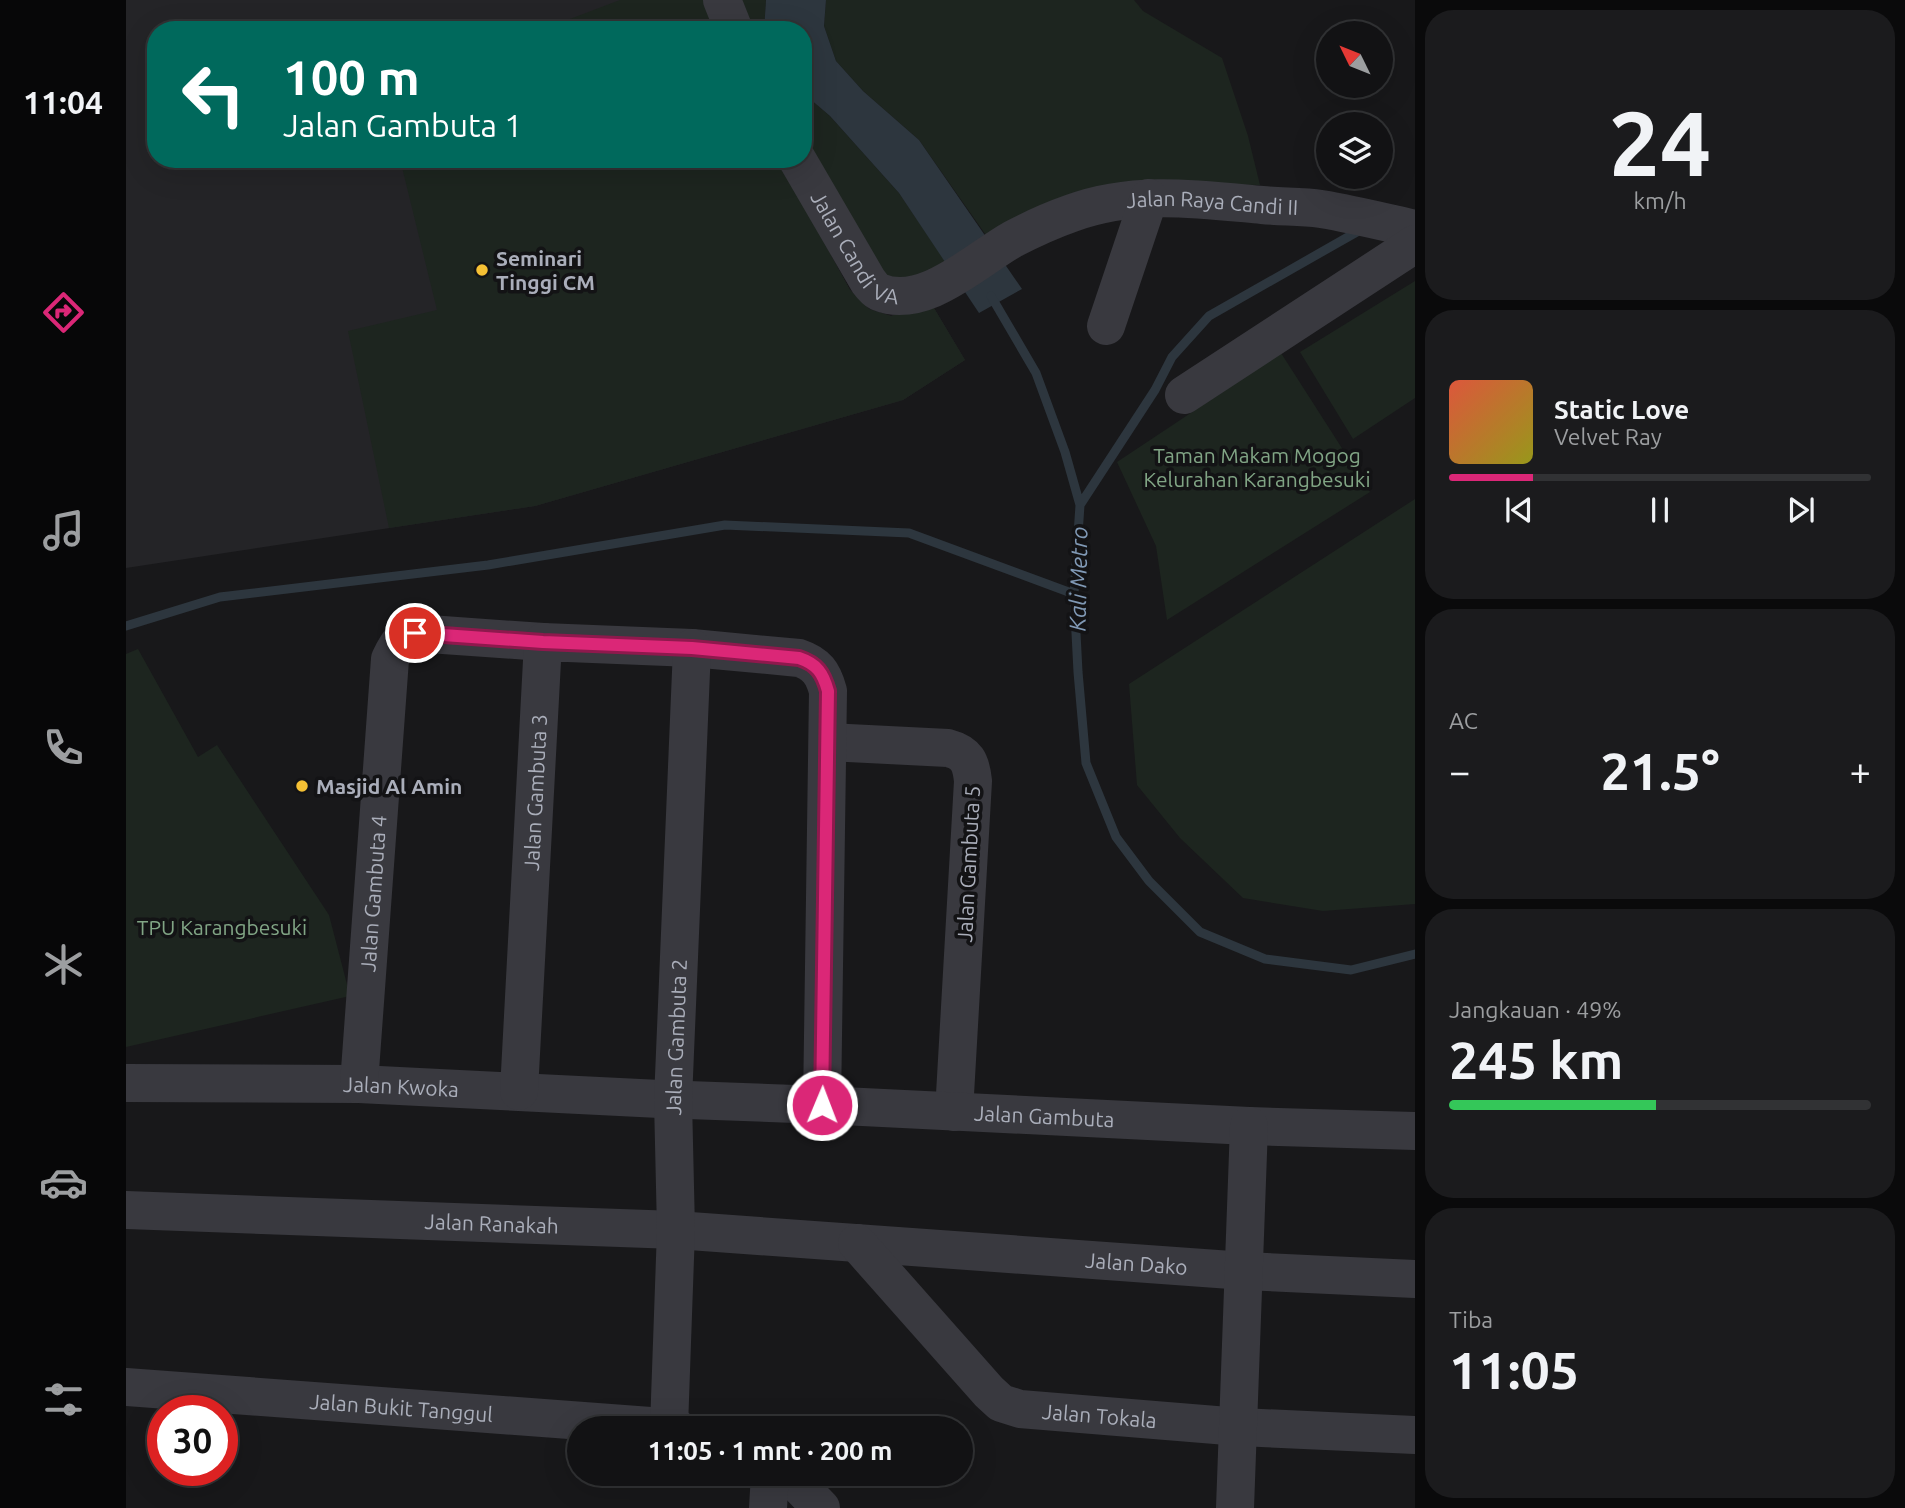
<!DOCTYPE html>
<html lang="id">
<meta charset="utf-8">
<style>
:root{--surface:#121214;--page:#1b1b1d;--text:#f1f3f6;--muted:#9c9ea0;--line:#313234;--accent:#db2777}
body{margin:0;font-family:Ubuntu,sans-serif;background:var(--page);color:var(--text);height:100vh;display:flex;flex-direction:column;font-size:26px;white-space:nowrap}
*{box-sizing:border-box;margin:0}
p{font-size:23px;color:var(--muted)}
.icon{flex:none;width:38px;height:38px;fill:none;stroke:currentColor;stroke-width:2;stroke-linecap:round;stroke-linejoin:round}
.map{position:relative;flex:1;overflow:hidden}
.sheet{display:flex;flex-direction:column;gap:10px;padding:10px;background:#0a0a0b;width:490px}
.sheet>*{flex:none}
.guide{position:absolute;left:21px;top:21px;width:665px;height:147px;border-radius:28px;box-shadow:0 7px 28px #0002,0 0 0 2px var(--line);background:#00695c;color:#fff;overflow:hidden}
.needle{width:46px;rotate:313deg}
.buttons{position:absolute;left:1190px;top:21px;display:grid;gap:14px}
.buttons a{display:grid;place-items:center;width:77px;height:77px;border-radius:50%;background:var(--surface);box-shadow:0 7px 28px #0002,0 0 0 2px var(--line);font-size:35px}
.speed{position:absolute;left:21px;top:1395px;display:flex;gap:14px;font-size:35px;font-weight:700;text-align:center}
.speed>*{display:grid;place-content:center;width:91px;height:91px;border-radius:50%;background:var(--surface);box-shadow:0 7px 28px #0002,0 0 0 2px var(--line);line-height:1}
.speed .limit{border:10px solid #d22;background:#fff;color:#111}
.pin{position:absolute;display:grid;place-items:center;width:60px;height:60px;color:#fff;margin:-30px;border:4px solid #fff;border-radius:50%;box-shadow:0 2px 7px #0007}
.me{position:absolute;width:77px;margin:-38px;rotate:1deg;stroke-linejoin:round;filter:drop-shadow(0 0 5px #0008)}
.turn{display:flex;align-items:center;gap:24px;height:147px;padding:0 21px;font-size:32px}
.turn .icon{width:91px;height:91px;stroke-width:2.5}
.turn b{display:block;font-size:49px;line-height:60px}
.big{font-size:52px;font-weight:600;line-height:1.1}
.sheet .tile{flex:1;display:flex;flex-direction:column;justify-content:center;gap:10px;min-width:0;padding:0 24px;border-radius:28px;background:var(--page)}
.sheet .dial{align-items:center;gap:0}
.dial b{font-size:91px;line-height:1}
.song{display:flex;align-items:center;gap:21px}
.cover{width:84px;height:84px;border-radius:10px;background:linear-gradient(135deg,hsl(10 70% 55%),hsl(60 70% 35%))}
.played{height:7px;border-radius:4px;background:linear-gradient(90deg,var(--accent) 20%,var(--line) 20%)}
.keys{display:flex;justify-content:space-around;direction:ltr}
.heat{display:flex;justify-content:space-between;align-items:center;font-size:38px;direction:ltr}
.charge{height:10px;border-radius:5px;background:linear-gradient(90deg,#34c759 49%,var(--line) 0)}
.trip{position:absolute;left:441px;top:1416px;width:406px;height:70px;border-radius:35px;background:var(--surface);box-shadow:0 7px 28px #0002,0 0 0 2px var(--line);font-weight:600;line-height:70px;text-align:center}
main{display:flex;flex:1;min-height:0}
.dock{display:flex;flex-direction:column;width:126px;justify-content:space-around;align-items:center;background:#070708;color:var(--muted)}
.dock .icon{width:49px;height:49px}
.dock .selected{color:var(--accent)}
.dock b{font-size:32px;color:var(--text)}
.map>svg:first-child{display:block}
.built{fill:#242427}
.green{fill:#1d251f}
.water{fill:#2d363e}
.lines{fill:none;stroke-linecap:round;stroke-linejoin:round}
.stream{stroke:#2d363e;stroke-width:9}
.minor{stroke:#39393f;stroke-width:38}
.route-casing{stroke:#8e194d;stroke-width:18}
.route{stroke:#db2777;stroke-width:12}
.poi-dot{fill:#f5c034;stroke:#131315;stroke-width:2.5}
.labels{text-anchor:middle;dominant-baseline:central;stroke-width:7;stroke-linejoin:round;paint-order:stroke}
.street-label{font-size:21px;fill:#aaaeba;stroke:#131315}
.poi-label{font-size:21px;font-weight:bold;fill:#aaaeba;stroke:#131315;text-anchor:start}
.park-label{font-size:21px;fill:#81a585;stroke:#131315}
.water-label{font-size:23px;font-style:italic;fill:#8099b5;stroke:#131315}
</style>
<main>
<nav class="dock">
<b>11:04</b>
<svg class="icon selected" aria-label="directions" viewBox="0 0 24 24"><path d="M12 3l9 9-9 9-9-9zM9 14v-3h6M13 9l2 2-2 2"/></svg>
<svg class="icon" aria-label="music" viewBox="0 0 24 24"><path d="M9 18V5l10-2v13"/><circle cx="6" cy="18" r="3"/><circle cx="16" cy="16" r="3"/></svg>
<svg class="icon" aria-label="phone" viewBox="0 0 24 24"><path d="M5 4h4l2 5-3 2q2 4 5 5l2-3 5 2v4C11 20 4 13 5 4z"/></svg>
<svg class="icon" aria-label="climate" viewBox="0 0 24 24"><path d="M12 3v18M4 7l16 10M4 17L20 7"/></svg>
<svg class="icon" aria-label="car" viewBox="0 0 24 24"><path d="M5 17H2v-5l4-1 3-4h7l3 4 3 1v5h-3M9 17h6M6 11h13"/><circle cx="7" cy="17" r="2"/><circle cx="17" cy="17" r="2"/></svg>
<svg class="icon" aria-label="filters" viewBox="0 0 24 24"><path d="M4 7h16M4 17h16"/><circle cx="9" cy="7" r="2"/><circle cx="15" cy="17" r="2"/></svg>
</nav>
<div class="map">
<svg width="1289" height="1508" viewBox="0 0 1289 1508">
<rect width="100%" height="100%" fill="#18181a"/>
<path class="built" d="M0,0h578l13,30h-561v129h622l72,131 19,19 22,7 40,-13 34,57 -62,40 -368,106 -409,62z"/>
<path class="green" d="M494,0h84l13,30h-176z
M609,0h31l-2,30h-17z
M700,0h308l9,11 79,47 26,78 12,49 -107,-1 -165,54 -69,-98 -56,-49 -27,-30 -12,-35z
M677,93l27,23 69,77 50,74 -62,15 -84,-140z
M274,159h378l72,131 19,19 22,7 40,-13 34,57 -62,40 -368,106 -146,22 -41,-197 89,-21z
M1289,281v117l-62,41 -53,-87z
M1155,353l89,139 -203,128 -11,-74 -39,-84z
M1289,499v405l-92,7 -80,-13 -63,-60 -43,-53 -8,-101z
M12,649l60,108 19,-12 112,170 21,81 -224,51v-393z"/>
<path class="water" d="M640,0h60l-2,26 12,35 27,30 56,49 103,149 -43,24 -80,-120 -69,-77 -27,-23v-63h-39z"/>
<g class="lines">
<path class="stream" d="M865,296l45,77 29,79 15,53 -6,89 4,78 8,91 30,74 33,44 51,51 65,27 86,11 64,-16
M954,505l75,-115 17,-33 37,-41 153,-87
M0,626l94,-29 268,-32 237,-40 184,8 165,61"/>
<g class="minor">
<path d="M596,0l12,30"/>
<path id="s1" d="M671,159l71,122c3,4 7,9 11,11 45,19 98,-33 134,-53 19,-10 39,-19 59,-26 62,-23 126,-14 190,-8 20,2 40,1 59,4 31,5 63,13 94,20"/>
<path d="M980,326l43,-128"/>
<path d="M1058,395l231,-151"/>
<path d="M702,742l120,6c19,5 23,14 25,33l-19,331"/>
<path id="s2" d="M0,1083l233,1 301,15 162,6 427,21 166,5"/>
<path id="s3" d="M233,1084l31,-425c7,-14 10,-21 25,-26l128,9"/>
<path id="s4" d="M393,1091l24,-449 149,6 107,10c18,6 24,15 29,33l-6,414"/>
<path id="s5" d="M0,1210l550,20 569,41 170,8"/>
<path id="s6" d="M731,1243l132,149 12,11 19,6 220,18 175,8"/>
<path id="s7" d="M0,1387l551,41"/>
<path id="s8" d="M543,1427l7,-197 -3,-130 19,-452"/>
<path d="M662,1474l33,34"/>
<path d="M642,1508l2,-34"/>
<path d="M1109,1508l14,-382"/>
</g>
</g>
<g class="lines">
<g class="route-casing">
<path id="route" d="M289,633l128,9 149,6 107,10c18,6 24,15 29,33l-6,414"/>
</g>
<use href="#route" class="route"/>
</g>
<g class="poi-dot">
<circle cx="356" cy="270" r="7"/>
<circle cx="176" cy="786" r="7"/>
</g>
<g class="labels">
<g class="street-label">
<text stroke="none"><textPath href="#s1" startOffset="513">Jalan Raya Candi II</textPath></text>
<text stroke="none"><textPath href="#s1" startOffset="108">Jalan Candi VA</textPath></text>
<text stroke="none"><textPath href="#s4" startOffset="299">Jalan Gambuta 3</textPath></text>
<text transform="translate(842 864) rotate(-87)">Jalan Gambuta 5</text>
<text stroke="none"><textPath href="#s3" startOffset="191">Jalan Gambuta 4</textPath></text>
<text stroke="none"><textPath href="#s8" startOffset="390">Jalan Gambuta 2</textPath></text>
<text stroke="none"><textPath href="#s2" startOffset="275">Jalan Kwoka</textPath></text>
<text stroke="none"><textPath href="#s2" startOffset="919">Jalan Gambuta</textPath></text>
<text stroke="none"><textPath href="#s5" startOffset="366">Jalan Ranakah</textPath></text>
<text stroke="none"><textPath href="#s5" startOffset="1012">Jalan Dako</textPath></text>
<text stroke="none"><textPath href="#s7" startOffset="276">Jalan Bukit Tanggul</textPath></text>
<text stroke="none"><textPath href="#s6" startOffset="315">Jalan Tokala</textPath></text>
</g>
<g class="poi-label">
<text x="370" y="258">Seminari<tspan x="370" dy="24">Tinggi CM</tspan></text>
<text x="190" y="786">Masjid Al Amin</text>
</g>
<g class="park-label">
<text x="1131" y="455">Taman Makam Mogog<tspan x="1131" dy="24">Kelurahan Karangbesuki</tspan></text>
<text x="96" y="927">TPU Karangbesuki</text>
</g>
<g class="water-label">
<text transform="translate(952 579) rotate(-89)">Kali Metro</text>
</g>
</g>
</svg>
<div class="buttons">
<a><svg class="needle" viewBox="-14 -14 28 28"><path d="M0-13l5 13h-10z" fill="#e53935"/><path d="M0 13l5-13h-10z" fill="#9c9ea0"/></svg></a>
<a><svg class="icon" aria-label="layers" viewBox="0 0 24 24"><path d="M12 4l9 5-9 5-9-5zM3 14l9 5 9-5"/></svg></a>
</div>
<div class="speed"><div class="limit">30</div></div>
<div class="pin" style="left:289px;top:633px;background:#d93025"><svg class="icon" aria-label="arrive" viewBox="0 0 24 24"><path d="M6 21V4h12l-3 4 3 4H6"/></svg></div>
<svg class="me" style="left:696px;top:1105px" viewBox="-20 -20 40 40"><circle r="17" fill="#db2777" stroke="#fff" stroke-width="3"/><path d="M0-11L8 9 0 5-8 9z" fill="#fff"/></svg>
<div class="trip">11:05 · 1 mnt · 200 m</div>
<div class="guide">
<div class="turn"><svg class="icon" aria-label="left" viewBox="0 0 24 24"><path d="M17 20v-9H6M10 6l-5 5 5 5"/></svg><div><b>100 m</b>Jalan Gambuta 1</div></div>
</div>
</div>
<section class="sheet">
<div class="tile dial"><b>24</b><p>km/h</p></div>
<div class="tile">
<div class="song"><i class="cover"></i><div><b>Static Love</b><p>Velvet Ray</p></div></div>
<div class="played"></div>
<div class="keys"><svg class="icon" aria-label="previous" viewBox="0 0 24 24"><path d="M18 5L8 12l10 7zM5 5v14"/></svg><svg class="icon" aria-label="pause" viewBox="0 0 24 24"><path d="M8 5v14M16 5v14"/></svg><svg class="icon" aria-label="next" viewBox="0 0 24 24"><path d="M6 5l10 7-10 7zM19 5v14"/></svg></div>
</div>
<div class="tile"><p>AC</p>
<div class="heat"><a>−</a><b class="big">21.5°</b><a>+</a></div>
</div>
<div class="tile"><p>Jangkauan · 49%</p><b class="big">245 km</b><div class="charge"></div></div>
<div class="tile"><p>Tiba</p><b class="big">11:05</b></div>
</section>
</main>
